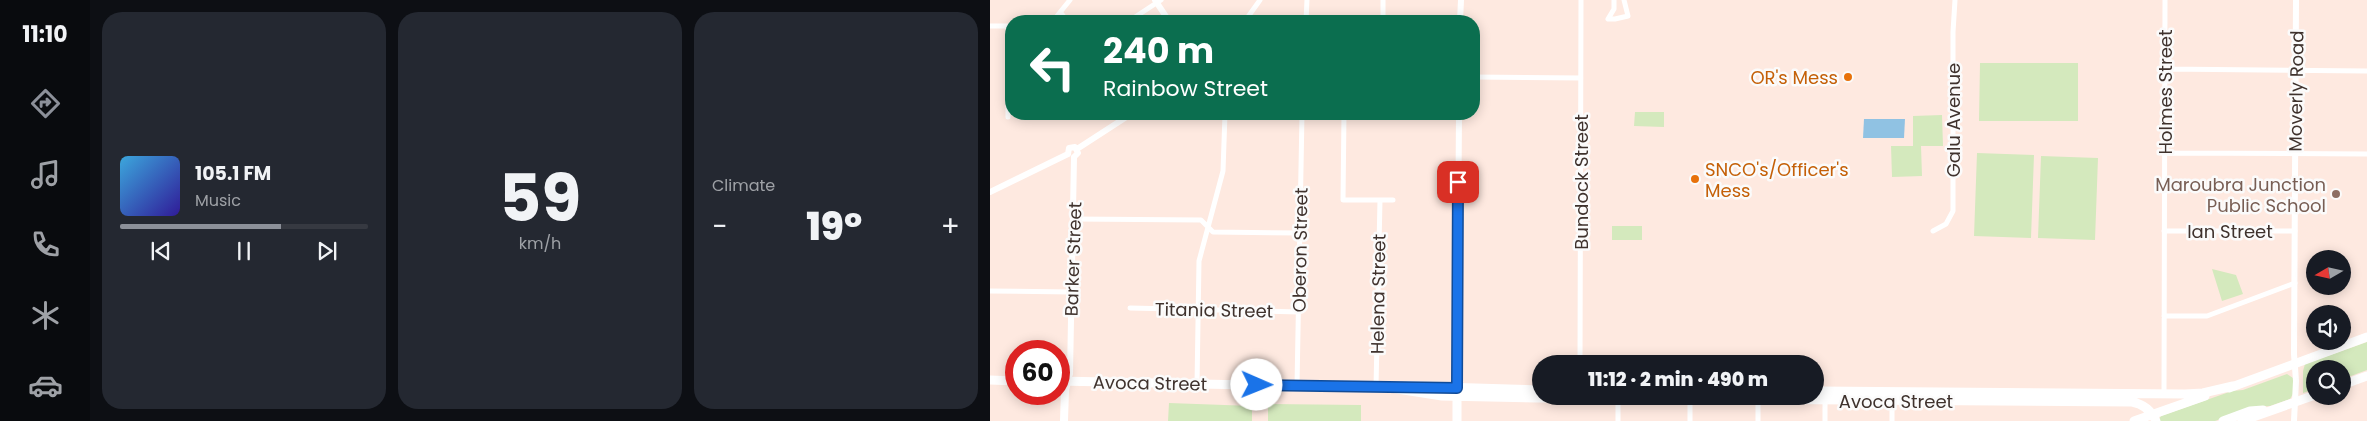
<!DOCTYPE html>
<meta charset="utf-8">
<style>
:root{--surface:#171b24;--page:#242831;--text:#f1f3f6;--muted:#9ea1a6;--line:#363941;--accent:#8c9099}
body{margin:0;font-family:Poppins,sans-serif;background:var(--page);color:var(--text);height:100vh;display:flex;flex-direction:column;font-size:19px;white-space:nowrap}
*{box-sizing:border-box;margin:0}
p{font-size:16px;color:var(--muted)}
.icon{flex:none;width:28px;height:28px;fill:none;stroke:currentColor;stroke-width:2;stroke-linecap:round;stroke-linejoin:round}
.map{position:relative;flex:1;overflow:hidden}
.drawer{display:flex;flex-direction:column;gap:12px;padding:12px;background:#0d0f14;width:900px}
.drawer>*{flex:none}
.hud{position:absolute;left:15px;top:15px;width:475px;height:105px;border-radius:20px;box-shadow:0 2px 12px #0003;background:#0b6e4f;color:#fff;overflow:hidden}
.needle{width:32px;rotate:261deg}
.fabs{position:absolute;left:1316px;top:250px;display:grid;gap:10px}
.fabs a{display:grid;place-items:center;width:45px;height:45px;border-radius:50%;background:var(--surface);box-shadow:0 2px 12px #0003;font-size:25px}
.speed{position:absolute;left:15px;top:340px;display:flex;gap:10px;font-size:25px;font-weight:700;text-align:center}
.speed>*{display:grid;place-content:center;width:65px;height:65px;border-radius:50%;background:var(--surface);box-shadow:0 2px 12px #0003;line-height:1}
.speed .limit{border:8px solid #d22;background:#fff;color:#111}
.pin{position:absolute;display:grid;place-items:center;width:42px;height:42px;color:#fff;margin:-21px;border-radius:10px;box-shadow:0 2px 8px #0006}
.me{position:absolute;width:55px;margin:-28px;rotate:91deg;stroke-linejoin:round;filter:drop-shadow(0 0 4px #0008)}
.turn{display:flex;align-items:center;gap:18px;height:105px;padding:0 15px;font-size:22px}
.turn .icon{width:65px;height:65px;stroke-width:2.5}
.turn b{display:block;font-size:35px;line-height:42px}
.big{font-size:38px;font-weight:800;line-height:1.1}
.drawer .widget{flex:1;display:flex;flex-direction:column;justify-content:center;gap:8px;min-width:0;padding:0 18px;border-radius:20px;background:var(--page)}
.drawer .dial{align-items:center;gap:0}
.dial b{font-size:65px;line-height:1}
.song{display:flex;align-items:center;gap:15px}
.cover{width:60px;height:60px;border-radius:8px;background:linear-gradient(135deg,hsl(200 70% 55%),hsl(250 70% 35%))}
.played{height:5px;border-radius:2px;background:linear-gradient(90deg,var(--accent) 65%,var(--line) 65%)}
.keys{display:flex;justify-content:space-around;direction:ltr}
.heat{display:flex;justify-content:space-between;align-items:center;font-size:28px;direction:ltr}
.drawer .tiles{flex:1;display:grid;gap:12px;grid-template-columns:repeat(3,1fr)}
.trip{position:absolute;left:542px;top:355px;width:292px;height:50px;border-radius:25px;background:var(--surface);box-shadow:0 2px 12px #0003;font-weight:800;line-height:50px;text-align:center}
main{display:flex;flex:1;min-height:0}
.tabs{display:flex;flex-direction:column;width:90px;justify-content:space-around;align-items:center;background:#090b0e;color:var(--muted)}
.tabs .icon{width:35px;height:35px}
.tabs .on{color:var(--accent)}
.tabs b{font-size:22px;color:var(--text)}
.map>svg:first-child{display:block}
.green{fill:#d4e9bd}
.water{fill:#90c2e3}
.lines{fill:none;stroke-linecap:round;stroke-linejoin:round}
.minor{stroke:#fff;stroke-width:5}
.tertiary{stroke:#fff;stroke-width:6}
.secondary{stroke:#fff;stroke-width:8}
.primary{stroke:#fff;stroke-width:9}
.route-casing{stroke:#114b97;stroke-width:12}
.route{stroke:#1a73e8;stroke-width:9}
.food-dot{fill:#e8710a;stroke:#fbfbfb;stroke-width:2}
.education-dot{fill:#8d6e63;stroke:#fbfbfb;stroke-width:2}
.labels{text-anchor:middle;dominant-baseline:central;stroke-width:5;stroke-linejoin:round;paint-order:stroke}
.food-label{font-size:18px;fill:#c56008;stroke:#fbfbfb;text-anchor:end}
.street-label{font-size:18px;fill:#3f322d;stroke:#fbfbfb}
.education-label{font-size:18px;fill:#785e54;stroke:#fbfbfb;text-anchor:end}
</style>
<main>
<nav class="tabs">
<b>11:10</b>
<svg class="icon on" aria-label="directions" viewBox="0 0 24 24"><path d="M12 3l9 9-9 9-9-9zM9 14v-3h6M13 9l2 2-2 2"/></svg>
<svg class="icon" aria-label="music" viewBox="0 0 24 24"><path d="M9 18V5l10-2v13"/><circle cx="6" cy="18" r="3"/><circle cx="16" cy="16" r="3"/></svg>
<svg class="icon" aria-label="phone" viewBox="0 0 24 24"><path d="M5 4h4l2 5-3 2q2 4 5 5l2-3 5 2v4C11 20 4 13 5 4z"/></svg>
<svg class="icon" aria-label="climate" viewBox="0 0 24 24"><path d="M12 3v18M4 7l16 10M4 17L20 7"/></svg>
<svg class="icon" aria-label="car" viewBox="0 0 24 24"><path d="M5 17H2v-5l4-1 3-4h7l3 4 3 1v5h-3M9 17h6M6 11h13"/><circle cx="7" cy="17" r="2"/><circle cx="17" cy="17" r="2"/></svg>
</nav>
<section class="drawer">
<div class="tiles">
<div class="widget">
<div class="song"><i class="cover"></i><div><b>105.1 FM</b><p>Music</p></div></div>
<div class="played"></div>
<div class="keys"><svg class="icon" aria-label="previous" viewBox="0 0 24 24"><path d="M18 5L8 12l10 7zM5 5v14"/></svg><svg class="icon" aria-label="pause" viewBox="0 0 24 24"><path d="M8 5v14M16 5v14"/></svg><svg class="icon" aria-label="next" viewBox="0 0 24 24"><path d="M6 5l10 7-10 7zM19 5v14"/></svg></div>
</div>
<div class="widget dial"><b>59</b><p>km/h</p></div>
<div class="widget"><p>Climate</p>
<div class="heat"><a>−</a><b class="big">19°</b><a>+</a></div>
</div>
</div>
</section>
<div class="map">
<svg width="1377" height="421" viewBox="0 0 1377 421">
<rect width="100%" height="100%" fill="#fee9e0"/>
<path class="green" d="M990,63h98v58h-99z
M645,112h29v15l-30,-1z
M952,115l1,31h-22l1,30 -30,1 -1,-31h22v-30z
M987,153l57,2 -3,83 -57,-2z
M1051,156l57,2 -3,82 -57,-2z
M622,226h30v14h-30z
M1222,269l24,6 7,19 -21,7z
M1377,342v28l-24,9 -1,-10h-27v20l-12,4v-22l2,-7z
M1297,374l6,4v16l-3,5 -20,7 -17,1 -38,14h-55l-1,-2 2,-3 71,-25 11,-1z
M179,403l83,3v15h-84z
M278,404l93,1v16h-93z"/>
<path class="water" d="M874,119h41l-1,19h-41z"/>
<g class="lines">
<path class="minor" d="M624,0v9l-6,10h7l13,-3 -4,-16
M71,13l6,8
M63,21l17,-21
M139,21l32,-21
M255,21l15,-21
M316,21l1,-21
M393,21v-21
M0,26h21
M18,26v91
M1175,69l202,2
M484,77l107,1
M354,114l-1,86h37l-4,187
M1175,153l202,1
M390,200h13
M84,219l127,1 12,12 87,1
M943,231l13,-7 7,-13v-179l2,-32
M1174,231h131
M0,291l82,1
M140,308l169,4
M1174,316h43l88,-33
M590,364l1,-364
M207,384l2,-123 24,-90 2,-57
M307,386l5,-272
M1174,394l1,-394
M628,421v-24
M700,421v-24
M768,421v-22
M835,421v-22
M902,421v-23"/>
<path class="tertiary" d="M165,0l14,21
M470,21l1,-21
M87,149l54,-35
M78,154l1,-6 6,-1 3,6 -4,4
M0,192l78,-38
M77,382l3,-8 4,-217
M467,390l2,-276
M1304,421l2,-40 -2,-27 2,-354"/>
<path class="secondary" d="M74,421l1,-31 2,-8"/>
<path class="primary" d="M0,380l26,1
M69,381l332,7 17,-2 133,4
M1352,385l25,-9
M401,388l51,8 95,2 595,4c11,2 19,8 24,19
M1239,388l138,-51
M826,391l369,3 18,-1 30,-7
M467,396v25
M1144,421l71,-25
M1233,421l27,-10 13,-1
M1252,421l73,-26"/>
</g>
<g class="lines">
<g class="route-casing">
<path id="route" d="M267,385l200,3 1,-206"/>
</g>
<use href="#route" class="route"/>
</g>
<g class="food-dot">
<circle cx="858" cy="77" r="5"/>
<circle cx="705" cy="179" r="5"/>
</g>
<circle class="education-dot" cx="1346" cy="194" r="5"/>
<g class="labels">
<g class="food-label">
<text x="848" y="77">OR's Mess</text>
<text x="715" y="169" text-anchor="start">SNCO's/Officer's<tspan x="715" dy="21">Mess</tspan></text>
</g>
<g class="street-label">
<text transform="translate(1306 91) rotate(-89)">Moverly Road</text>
<text transform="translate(1175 92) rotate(-90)">Holmes Street</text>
<text transform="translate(963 120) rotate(-90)">Galu Avenue</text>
<text transform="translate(591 182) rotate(-90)">Bundock Street</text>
<text x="1240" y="231">Ian Street</text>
<text transform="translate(310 250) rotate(-89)">Oberon Street</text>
<text transform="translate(83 259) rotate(-88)">Barker Street</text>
<text transform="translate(388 294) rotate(-89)">Helena Street</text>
<text transform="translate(224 310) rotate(1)">Titania Street</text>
<text transform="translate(160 383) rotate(1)">Avoca Street</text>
<text x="906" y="401">Avoca Street</text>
</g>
<g class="education-label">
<text x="1336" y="184">Maroubra Junction<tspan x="1336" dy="21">Public School</tspan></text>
</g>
</g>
</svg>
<div class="fabs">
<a><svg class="needle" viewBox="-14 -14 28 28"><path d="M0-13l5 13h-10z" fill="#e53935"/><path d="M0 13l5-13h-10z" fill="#9ea1a6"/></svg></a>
<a><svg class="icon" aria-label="sound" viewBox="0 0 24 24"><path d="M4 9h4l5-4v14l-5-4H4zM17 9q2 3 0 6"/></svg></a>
<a><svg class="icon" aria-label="search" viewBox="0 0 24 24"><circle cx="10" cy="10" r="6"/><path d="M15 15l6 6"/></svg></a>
</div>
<div class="speed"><div class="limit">60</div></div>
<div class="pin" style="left:468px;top:182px;background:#d93025"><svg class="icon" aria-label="arrive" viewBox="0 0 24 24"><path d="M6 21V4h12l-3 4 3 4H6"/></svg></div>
<svg class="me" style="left:267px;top:385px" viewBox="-20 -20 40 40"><circle r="19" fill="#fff"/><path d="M0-13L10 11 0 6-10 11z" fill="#1a73e8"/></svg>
<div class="trip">11:12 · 2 min · 490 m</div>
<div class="hud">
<div class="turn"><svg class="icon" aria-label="left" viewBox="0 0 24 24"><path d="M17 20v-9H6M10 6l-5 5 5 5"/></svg><div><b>240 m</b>Rainbow Street</div></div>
</div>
</div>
</main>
